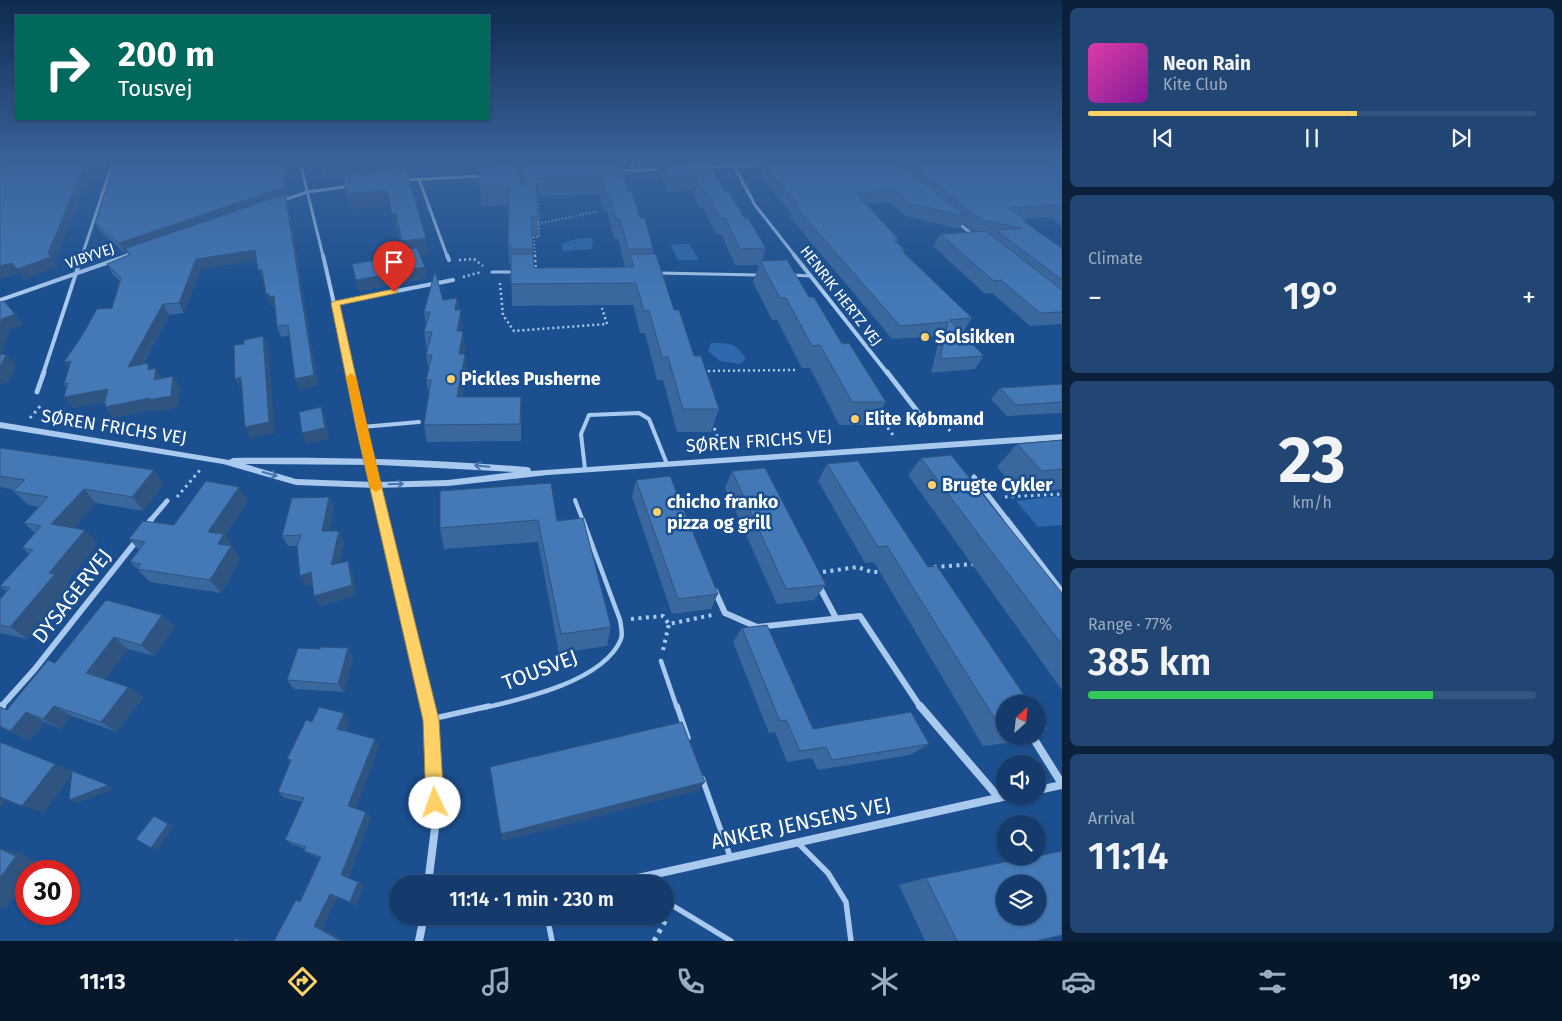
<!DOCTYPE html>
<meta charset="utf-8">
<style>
:root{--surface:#143b6b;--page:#214673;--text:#f1f3f6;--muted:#9dadc1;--line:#33557e;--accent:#ffd166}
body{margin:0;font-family:"Fira Sans",sans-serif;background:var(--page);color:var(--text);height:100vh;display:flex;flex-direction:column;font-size:19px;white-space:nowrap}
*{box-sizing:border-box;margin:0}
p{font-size:16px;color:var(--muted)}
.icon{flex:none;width:28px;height:28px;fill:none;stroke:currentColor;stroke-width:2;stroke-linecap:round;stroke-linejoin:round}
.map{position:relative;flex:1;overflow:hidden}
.details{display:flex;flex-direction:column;gap:8px;padding:8px;background:#0b203b;width:500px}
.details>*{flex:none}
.guide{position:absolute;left:15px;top:15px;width:475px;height:105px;border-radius:0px;box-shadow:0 1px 4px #0004,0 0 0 1px var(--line);background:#00695c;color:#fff;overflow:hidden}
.needle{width:32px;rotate:27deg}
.tools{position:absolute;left:996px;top:695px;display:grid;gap:10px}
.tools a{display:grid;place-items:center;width:50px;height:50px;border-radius:50%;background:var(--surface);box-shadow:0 1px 4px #0004,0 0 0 1px var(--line);font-size:25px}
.speed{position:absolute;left:15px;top:860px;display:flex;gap:10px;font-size:25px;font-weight:700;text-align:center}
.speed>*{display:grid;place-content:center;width:65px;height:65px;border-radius:50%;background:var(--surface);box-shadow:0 1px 4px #0004,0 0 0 1px var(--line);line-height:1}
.speed .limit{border:8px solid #d22;background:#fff;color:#111}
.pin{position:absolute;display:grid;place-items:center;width:42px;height:42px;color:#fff;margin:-51px -21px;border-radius:50% 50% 50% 0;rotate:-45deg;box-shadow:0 0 5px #0007}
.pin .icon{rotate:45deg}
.me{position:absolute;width:55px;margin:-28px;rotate:357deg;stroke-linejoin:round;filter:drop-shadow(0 0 4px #0008)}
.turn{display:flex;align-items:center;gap:18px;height:105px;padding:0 20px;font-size:22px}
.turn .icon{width:65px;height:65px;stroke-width:2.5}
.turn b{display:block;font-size:35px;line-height:42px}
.big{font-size:38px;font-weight:600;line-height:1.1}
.details .tile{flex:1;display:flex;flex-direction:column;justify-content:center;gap:8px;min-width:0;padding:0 18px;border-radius:8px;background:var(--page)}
.details .dial{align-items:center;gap:0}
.dial b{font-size:65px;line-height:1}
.song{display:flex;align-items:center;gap:15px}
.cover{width:60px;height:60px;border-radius:8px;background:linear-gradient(135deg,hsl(320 70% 55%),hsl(290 70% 35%))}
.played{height:5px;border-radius:2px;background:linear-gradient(90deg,var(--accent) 60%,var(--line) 60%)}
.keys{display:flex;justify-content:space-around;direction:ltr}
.heat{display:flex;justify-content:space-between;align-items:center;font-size:28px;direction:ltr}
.charge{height:8px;border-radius:4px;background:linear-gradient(90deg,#34c759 77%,var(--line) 0)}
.trip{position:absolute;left:389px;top:875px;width:285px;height:50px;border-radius:25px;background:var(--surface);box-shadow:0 1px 4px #0004,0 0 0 1px var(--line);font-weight:600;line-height:50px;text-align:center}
.menu{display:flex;height:80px;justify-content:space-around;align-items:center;background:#08182b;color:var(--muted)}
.menu .icon{width:35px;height:35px}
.menu .on{color:var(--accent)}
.menu b{font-size:22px;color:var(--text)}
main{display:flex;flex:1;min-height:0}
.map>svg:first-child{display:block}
.green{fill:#2e69ad}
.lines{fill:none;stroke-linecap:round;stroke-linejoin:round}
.path-far4{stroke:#a9c9ee;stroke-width:2;stroke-dasharray:1 2.5;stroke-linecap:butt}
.path-far3{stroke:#a9c9ee;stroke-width:2.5;stroke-dasharray:2 3;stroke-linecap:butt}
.path-far2{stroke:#a9c9ee;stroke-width:3;stroke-dasharray:2.5 4;stroke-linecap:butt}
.path-far1{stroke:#a9c9ee;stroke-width:4;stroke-dasharray:3 4.5;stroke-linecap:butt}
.path{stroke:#a9c9ee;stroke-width:5;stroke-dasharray:4 5.5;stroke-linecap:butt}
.service-far4{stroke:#a9c9ee;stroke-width:2.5}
.service-far3{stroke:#a9c9ee;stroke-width:3}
.service-far2{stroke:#a9c9ee;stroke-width:4}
.service-far1{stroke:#a9c9ee;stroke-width:4.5}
.service{stroke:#a9c9ee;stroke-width:5.5}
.minor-far4{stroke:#a9c9ee;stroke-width:3}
.minor-far3{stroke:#a9c9ee;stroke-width:4}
.minor-far2{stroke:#a9c9ee;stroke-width:5}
.minor-far1{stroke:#a9c9ee;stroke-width:6}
.minor{stroke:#a9c9ee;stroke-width:8}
.tertiary{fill:#a9c9ee;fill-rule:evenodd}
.wall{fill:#3a679d;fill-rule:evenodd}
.shaded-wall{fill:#305480}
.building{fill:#4478b7;stroke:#305480;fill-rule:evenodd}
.oneway{stroke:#4674ac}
.route{fill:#ffd166;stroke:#a68842}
.slow{fill:#f59e0b}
.poi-dot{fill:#ffd166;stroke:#1b4f8f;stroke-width:2}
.labels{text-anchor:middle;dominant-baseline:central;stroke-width:5;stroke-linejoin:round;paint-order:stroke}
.far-street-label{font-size:15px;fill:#fff;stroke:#1b4f8f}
.poi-label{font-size:18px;font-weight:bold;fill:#fff;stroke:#1b4f8f;text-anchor:start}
.street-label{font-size:18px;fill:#fff;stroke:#1b4f8f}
.near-street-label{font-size:21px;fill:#fff;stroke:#1b4f8f}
</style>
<main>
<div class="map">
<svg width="1062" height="941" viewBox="0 0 1062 941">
<rect width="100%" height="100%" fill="#1b4f8f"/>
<path class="green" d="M593,238l-1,11 -29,2 -2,-7 14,-5z
M689,244l10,16h-21l-7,-15z
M711,343c19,0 25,0 35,16l-6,5 -20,-3 -12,-10z
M1056,496l6,2v27l-24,2 -22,-26z"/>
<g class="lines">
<path class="path-far4" d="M534,204h4l1,33h-5l1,19
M538,224l61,-13"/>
<path class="path-far3" d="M535,255l1,17
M459,260l15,-1 9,7
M463,277l18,-5
M500,283l3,32 11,16 93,-7 -5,-16
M703,371l93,-1"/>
<path class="path-far2" d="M876,412l17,23
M934,417l4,1 13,14
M30,418l12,-14
M712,422l10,27
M177,497l23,-27
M1005,497l57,-3"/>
<path class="path-far1" d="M934,567l41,-3
M823,572l34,-5 15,5h11
M631,619l32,-3 6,8 43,-9
M663,650l6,-26"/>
<path class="path" d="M654,941l14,-25"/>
<path class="service-far4" d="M517,175l3,12"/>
<path class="service-far3" d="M492,272h24
M658,273l100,2
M790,275l21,1"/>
<path class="service-far2" d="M362,427l57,-5
M585,469l-4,-35 8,-19 50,-2 10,6 18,45
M575,500l8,21"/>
<path class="service-far1" d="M661,661l16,47
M483,708c40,-9 121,-27 138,-69 2,-5 0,-13 -1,-19l-37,-100"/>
<path class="service" d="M677,706l11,32
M431,719l58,-13
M702,778l28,78
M798,843l30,30 18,29 5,39
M665,901l66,40
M547,916l5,25"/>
<path class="minor-far4" d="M300,162l23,94
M629,162l7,9
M732,162l23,43 40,51
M686,168l84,-4
M616,171l49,-2
M419,179l28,77
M404,180l81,-4
M281,201l26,-9 44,-6
M956,221l17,14
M82,256l31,-94
M126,256l8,-3"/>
<path class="minor-far3" d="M323,255l27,119
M447,255l2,5
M794,255l94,119
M0,300l129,-45
M335,303l118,-23
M43,374l39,-119"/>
<path class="minor-far2" d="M350,372l34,149
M887,372l34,44
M37,392l7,-20
M974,477l34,44
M150,521l17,-20"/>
<path class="minor-far1" d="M384,520l44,188
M1007,520l55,72
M146,527l5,-7
M818,584l18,34
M715,591l10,22 32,14 103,-11 61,92
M0,708l34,-38 103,-130"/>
<path class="minor" d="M428,706l3,13 5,101 -8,64
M920,706l79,92
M0,708l2,-2
M1032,736l30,48
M1038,790l24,-5
M611,884l396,-88
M423,922l59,-1 16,-5
M419,941l5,-25"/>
<path class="tertiary" d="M0,422l229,38 4,-2c98,-1 196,1 294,9l3,1 1,3 531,-37v6l-514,35 -100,11 -73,2 -79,-3 -73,-21 -223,-36zM245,464l135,1 134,7 -66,8 -73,2 -79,-3z"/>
</g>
<path class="wall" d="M320,162h139l-3,9 -50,-2 22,85 -8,1 5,12 2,11 -69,13 34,-33 -1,-6 12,-2 -5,-21 -3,1 -5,-25 -40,4 -4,-15 -2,-15 -21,-1 -4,-15z
M506,162h113l9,30 25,57v5l21,56 45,99 -8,23h-34l-14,-52h-6l-12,-47h-5l-7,-28 -121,1 -1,-42h-2l-1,-19 1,-40 -28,1 -3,-40 28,-2zM521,171v7l1,7 -3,-2 -3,-11zM599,194l4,17h4l7,27h4l7,29 -91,1 -2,-33h6v-18l-1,-21z
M652,162h37l5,7 31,23 41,56 -4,13 47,36 77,105 -14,23h-33l-29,-57h-8l-25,-48h-5l-19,-38 6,-17h-24l-14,-31h-5l-13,-26h-4l-7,-17 -23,1 -11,-19 1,-7h-4z
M769,162h293v65l-11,-10 -26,2 2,2 -1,2 36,25v76l-32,2 -38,-33 -7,1 -52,-48 7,-12 34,-2 -11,-9 -4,6 -54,-13 -16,-14 -23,2 33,36 -2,3 8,7 -1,3 68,65 -9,14h-3l24,24 -9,13 -44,4 9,-37 -48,3 -102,-122 1,-3 -30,-38 3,-12h4z
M223,163l65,33 -2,1 2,6 30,182 -19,5 -10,-54 -8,1 -4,-11 -2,-19h-2l-1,-3 -2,1 -13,-45 -56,9 -17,44 -15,2 -26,49 5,-1 4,6 10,9 18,9 -2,20 -22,4 -1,-2 -42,9 -8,-12 -1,-4 -31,6 -9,-11 3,-9 -3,-4 48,-76 8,-27 -7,-6 -6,-11 22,-9 -2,-3 -2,1 -24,-21 -6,-9z
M457,298l2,12 3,17v4l3,17 -1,6h1l2,17 -5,26h59v44l-94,1 -3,-17 5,-31 -3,-14 3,-10 -3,-15 1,-5 -3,-18 2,-7 -2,-13 19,-12z
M1062,384v29l-55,3 -16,-17 9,-11z
M1062,440v49l-43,4 -22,-26 20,-23z
M0,448l164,36 -21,27 -47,-8 -23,25 25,15 -32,40 4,3 -42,53 -28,-6v-34l7,-7 -7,-5 29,-33 -7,-6 13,-15 -11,-10 15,-16 -11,-2 -15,-14 2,-1 -15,-3z
M921,458l141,135v97l-154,-215z
M827,464l178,240v32h28l-9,5 -41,5 -109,-184 -9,1 -47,-82z
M732,471l94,114 -12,15 -37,4 -52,-116z
M636,480l82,114 -7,15 -39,5 -40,-117z
M440,491l117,30 54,106 -4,19 -48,7 -21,-111 -94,7 -4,-21z
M329,497l5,11 -5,23 15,10 -5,22 13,8 4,24 -36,11 -6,-10 -1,-12 -7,2 -6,-10 -3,-30h-9l-6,-10z
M248,501l-23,34 15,24 -19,34 -71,-11 -20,-20 9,-12 -10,-11z
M162,615l13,12 -21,29 -26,-7 -23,30 23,8 15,10 -26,35 -45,-16 -11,13 -16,-7 -15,18 -30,-13v-20l7,3 48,-47z
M742,628l71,101 116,15 -19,11 -92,15 -6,-12 -25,4 -12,-30 -6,1 -36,-91z
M348,648l5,9 -9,35 -50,-3 -7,-9 33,-31z
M344,713l5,8 -4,10 30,8 4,7 -24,62 11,4 5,5 -23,61 16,7 -8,20 -19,-8 -15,31 -48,13 26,-40 20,-43 -8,-3 -8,-4 1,-2 -12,-4 -8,-5 18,-38 -18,-4 -7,-6 12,-30 -3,-3 25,-37z
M1038,714l10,15 -10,5z
M926,878l110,63h-111l-26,-56z"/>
<path class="shaded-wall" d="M0,162h9l-9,14z
M86,162h9l-40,100 3,5 -34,12 -7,-10 31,-16z
M282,162h1l5,34 -2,1 2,6 30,182 -19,5 -4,-11 -9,-182 -161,51 2,4 -2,1 -6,-10z
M404,162l2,15 -59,6 -4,-15z
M455,162h4l-3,9z
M387,190l3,15 -40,4 -4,-15z
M396,213l2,16 -3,1 -3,-16z
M426,238l2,16 -23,3 -3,-16z
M255,250l4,10 -58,9 -17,44 -5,-10 17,-44z
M12,263l7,10 -19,6v-13z
M425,267l2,11 -69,13 -2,-11z
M258,270h4l4,10 -4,1z
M266,294h3l5,2 4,10 -5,1 -1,-3 -2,1z
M457,298l2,16 -4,-4z
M163,304l6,11 -34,62 -7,-10z
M461,310l1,17 -3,21 -2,-17z
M15,314l8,11 -13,5 -10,26v-33l2,-4z
M463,331l2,17 -4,23 -2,-17z
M263,336l5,11 7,86 -24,6 -6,-12z
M6,354l10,11 -7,17 -9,2v-16z
M465,354l2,17 -8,43 -2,-17z
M71,361l1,12 -8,-11z
M148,363l7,10 1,-5 7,11 -2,12 -13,-21z
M173,376l7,11 -2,20 -22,4 -1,-2 -42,9 -8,-11h1l-2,-3z
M241,377l5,12 -5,1 -6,-11z
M108,389l7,11 -42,8 -9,-11z
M321,407l5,12 3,20 -22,5 -5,-11z
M154,470l10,14 -21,27 -11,-14z
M239,487l9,14 -23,34 15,24 -19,34 -11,-13 -2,-48z
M84,489l12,14 -31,35 -14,-14z
M329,497l5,11 -7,34 -5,-11z
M85,530l13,13 -32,40 4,3 -42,53 -18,-12 39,-54z
M339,531l5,10 -8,35 -5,-11z
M348,561l4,10 4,24 -36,11 -6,-10z
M311,572l6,11 -11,3 -6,-10z
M162,615l13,12 -21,29 -13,-11z
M114,637l14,12 -26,35 -16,-11z
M348,648l5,9 -9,35 -6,-8z
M128,687l15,10 -26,35 -16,-10z
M54,706l18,10 -11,13 -18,-10z
M26,712l19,10 -15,18 -20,-9z
M344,713l5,8 -7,15 -5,-7z
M375,739l4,7 -25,66 -6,-6z
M55,764l19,8 -30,41 -22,-7z
M705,782l-8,9 -195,50 -1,-7z
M108,785l6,4 -37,14 -8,-3z
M0,796l8,2 -8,10z
M366,812l5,5 -24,62 -6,-4z
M154,816l20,10 -16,24 -7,-2z
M0,848l18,4 21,10 -7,9h-6v8l-20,29 -6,-1z
M358,882l6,3 -8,20 -6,-3z
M330,894l7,3 -15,31 23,13h-4l-27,-15z
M236,938l10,2 2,1h-8z"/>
<path class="building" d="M5,162h81l-38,91 3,4 -34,12 -5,-6 -12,3v-97z
M115,162h106l1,1 5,-1h55l3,25 -166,56 -24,-20z
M320,162h84l-61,6v-4l-24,-1z
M508,162h6l5,21 3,2 3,-3 -4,-20h98l9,30h4l8,26h5l8,31h-25l-8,-30h-4l-7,-26h-4l-4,-17 -65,2 2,39h-7l2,32h-22v-4h-3l1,-58 -29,1 -2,-22 30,-2z
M514,162h7v1h-6z
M663,162h26l5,7h19l12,23h4l15,26h4l18,30 -26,1 -15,-31 -5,1 -13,-27h-4l-8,-16 -24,1z
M775,162h121l70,54 -55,-12 -17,-14 -38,3 43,47h-5l11,10h-4l71,68 -23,2 35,36 -44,3 8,-37 -48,4 -106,-121h4l-34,-41h13z
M907,162h142l13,10v35l-3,-2 -50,3 18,13h-4l39,27v32l-66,-50 25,-2 -39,-8z
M406,169l20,69 -24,3 -6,-28 -4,1 -5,-24 -41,4 -2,-19z
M285,194l29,181 -19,4 -7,-54 -11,1 -3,-30 -5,1v-3h-3l-4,-24h-4l-3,-20 -59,9 -17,44 -16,1 -35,63 20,-4v7l8,-2 -2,12 19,-4 -2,20 -22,4 1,-2 -45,9 1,-4 -2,1 4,-15 -44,8 4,-14 -4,1 7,-23 -7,1 19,-28 14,-25 15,-1 9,-30 -14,-14 24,-10 -6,-6h2z
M986,231l76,59v22l-22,1 -39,-33 -7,1 -54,-47z
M417,248l8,19 -69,13 -4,-16 41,-7 -2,-5z
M511,254h22l1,14 100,-1 -4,-13h26l18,56h5l15,46h7l18,53h-36l-15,-52h-6l-13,-46h-5l-8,-28 -125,1z
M787,260l22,37h5l28,47 7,-1 37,59h-34l-32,-57 -8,1 -26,-48h-6l-20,-37z
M435,271l8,29 14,-2 -2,12h6l-4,21h6l-4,23h6l-8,43h64l-1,27 -96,1 7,-45h-5l6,-25h-6l6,-23h-8l6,-20h-6z
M4,301l11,13 -13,5 -2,4v-21z
M263,336l6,86 -24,5 -4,-50 -6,2 -1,-34 10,-1v-4z
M6,354l-6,14v-13z
M1062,384v18l-46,3 -16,-17z
M321,407l4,21 -23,5 -3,-21z
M1062,440v29l-20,2 -25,-27z
M0,448l154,22 -22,27 -48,-8 -33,35 34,6 -36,43 6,1 -45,53 -10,-2v-26l10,-11 -10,-2 33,-36 -11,-2 19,-22 -17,-3 24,-26 -35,-6 12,-11 -25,-4z
M951,455l111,138v52l-141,-187z
M858,461l70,106 9,-1 93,138h-25v31l-118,-189 -9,1 -51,-83z
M765,468l61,117 -40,4 -54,-118z
M670,476l48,118 -40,5 -42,-119z
M206,481l33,6 -31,45 16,2 -6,10 13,2 -21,34 -73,-11 4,-5 -11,-2 15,-20 -16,-3 14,-18 31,4z
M551,483l6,38 26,-3 28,109 -50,7 -23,-114 -98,8v-37z
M329,497l-7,34h17l-8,34 17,-4 4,24 -38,11 -3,-24 -11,4 -3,-31 4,-10 -19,1 10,-38z
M106,600l56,15 -21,30 -27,-8 -28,36 42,14 -27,35 -47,-16 -11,13 -17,-7 -16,19 -10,-5v-19l7,3 41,-50 7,3z
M767,625l46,104 98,-17 18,32 -97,16 -6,-13 -26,4 -14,-31 -6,1 -38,-93z
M321,647l27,1 -10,36 -51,-4 11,-32 22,1z
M319,707l25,6 -7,16 38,10 -27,67 18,6 -25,63 17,7 -8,20 -20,-8 -16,32 27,15h-67l22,-41 4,2 21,-45 -17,-6 2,-4 -21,-7 19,-42 -26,-6 13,-32 -4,-1 19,-39 6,2z
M1038,714l10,15 -10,2z
M682,722l23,60 -204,52 -11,-67z
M0,742l55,22 -33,42 -22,-9z
M72,771l36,14 -39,15z
M154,816l14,8 -17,24 -15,-9z
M0,849l16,7 -16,22z
M1062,851v84l-26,6h-79l-31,-63 108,-22h4zM1005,884h33v32h-33z
M236,938l4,3h-6z"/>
<defs><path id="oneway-shaft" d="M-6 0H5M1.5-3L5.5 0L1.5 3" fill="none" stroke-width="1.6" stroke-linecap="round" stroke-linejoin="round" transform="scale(1.25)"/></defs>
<g class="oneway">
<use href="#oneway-shaft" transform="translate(482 466) rotate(-175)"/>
<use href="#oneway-shaft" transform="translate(270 474) rotate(16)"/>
<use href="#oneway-shaft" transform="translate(396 484) rotate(-2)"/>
</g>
<linearGradient id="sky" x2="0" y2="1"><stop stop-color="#0f2b4f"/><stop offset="0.55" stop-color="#39639b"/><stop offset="1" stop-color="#39639b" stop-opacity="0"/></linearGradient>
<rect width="1062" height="294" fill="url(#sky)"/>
<path class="route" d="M394,289l3,1v3l-57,12 27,122 72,293 5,83 -3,6 -6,3 -6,-3 -3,-6 -3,-83 -67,-293 -25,-124 4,-2z"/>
<path class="slow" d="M351,373l5,4 26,111 -6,4 -6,-4 -24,-111z"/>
<g class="poi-dot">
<circle cx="925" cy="337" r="5"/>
<circle cx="451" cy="379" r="5"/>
<circle cx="855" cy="419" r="5"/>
<circle cx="932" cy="485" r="5"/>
<circle cx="657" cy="512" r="5"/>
</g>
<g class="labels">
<g class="far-street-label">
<text transform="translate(90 256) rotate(-19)">VIBYVEJ</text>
<text transform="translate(841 296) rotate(52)">HENRIK HERTZ VEJ</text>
</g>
<g class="poi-label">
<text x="935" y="337">Solsikken</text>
<text x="461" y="379">Pickles Pusherne</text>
<text x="865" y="419">Elite Købmand</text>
<text x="942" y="485">Brugte Cykler</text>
<text x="667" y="502">chicho franko<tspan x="667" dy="21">pizza og grill</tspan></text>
</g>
<g class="street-label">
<text transform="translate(114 427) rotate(9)">SØREN FRICHS VEJ</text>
<text transform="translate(759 441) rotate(-4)">SØREN FRICHS VEJ</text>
</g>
<g class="near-street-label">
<text transform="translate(72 596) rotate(-52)">DYSAGERVEJ</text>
<text transform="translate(540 670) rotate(-21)">TOUSVEJ</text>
<text transform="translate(801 823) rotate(-12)">ANKER JENSENS VEJ</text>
</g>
</g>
</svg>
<div class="tools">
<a><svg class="needle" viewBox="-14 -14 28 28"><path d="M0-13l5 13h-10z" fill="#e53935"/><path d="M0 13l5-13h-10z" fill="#9dadc1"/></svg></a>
<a><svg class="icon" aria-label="sound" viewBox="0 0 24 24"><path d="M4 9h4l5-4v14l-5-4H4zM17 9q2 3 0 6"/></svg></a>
<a><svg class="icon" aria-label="search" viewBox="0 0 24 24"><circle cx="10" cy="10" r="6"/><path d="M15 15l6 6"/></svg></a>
<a><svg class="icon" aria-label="layers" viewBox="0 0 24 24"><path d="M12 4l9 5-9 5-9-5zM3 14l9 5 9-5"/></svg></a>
</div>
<div class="speed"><div class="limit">30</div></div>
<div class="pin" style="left:394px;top:292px;background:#d93025"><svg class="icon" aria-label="arrive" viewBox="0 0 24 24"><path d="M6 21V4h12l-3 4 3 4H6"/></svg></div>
<svg class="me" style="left:435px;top:803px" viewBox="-20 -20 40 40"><circle r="19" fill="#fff"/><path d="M0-13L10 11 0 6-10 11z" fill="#ffd166"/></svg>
<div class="trip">11:14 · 1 min · 230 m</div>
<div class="guide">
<div class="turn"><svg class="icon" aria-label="right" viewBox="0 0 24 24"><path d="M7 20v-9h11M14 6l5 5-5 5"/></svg><div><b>200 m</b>Tousvej</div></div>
</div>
</div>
<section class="details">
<div class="tile">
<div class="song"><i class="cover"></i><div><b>Neon Rain</b><p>Kite Club</p></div></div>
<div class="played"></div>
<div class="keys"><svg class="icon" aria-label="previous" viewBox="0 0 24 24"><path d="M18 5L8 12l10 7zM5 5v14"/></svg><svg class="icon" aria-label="pause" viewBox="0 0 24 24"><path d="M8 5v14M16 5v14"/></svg><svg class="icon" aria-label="next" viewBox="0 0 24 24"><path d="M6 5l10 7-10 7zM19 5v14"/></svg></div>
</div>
<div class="tile"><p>Climate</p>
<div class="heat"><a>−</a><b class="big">19°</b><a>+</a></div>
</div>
<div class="tile dial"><b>23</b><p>km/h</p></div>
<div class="tile"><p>Range · 77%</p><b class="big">385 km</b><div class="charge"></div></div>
<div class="tile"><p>Arrival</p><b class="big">11:14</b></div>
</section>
</main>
<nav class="menu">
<b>11:13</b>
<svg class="icon on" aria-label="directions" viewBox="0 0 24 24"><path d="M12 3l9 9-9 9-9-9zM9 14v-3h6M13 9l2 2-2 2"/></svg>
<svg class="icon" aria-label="music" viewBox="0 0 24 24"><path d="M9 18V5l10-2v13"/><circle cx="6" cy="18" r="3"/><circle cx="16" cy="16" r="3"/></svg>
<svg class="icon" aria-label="phone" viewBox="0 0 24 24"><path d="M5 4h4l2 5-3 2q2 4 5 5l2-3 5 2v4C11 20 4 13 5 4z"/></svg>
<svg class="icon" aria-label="climate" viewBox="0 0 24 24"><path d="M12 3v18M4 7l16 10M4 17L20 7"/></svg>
<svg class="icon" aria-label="car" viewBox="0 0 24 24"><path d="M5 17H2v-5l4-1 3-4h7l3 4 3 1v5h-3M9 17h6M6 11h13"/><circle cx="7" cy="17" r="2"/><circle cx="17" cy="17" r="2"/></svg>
<svg class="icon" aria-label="filters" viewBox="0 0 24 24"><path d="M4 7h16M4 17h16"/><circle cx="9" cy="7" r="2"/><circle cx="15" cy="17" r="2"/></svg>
<b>19°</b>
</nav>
